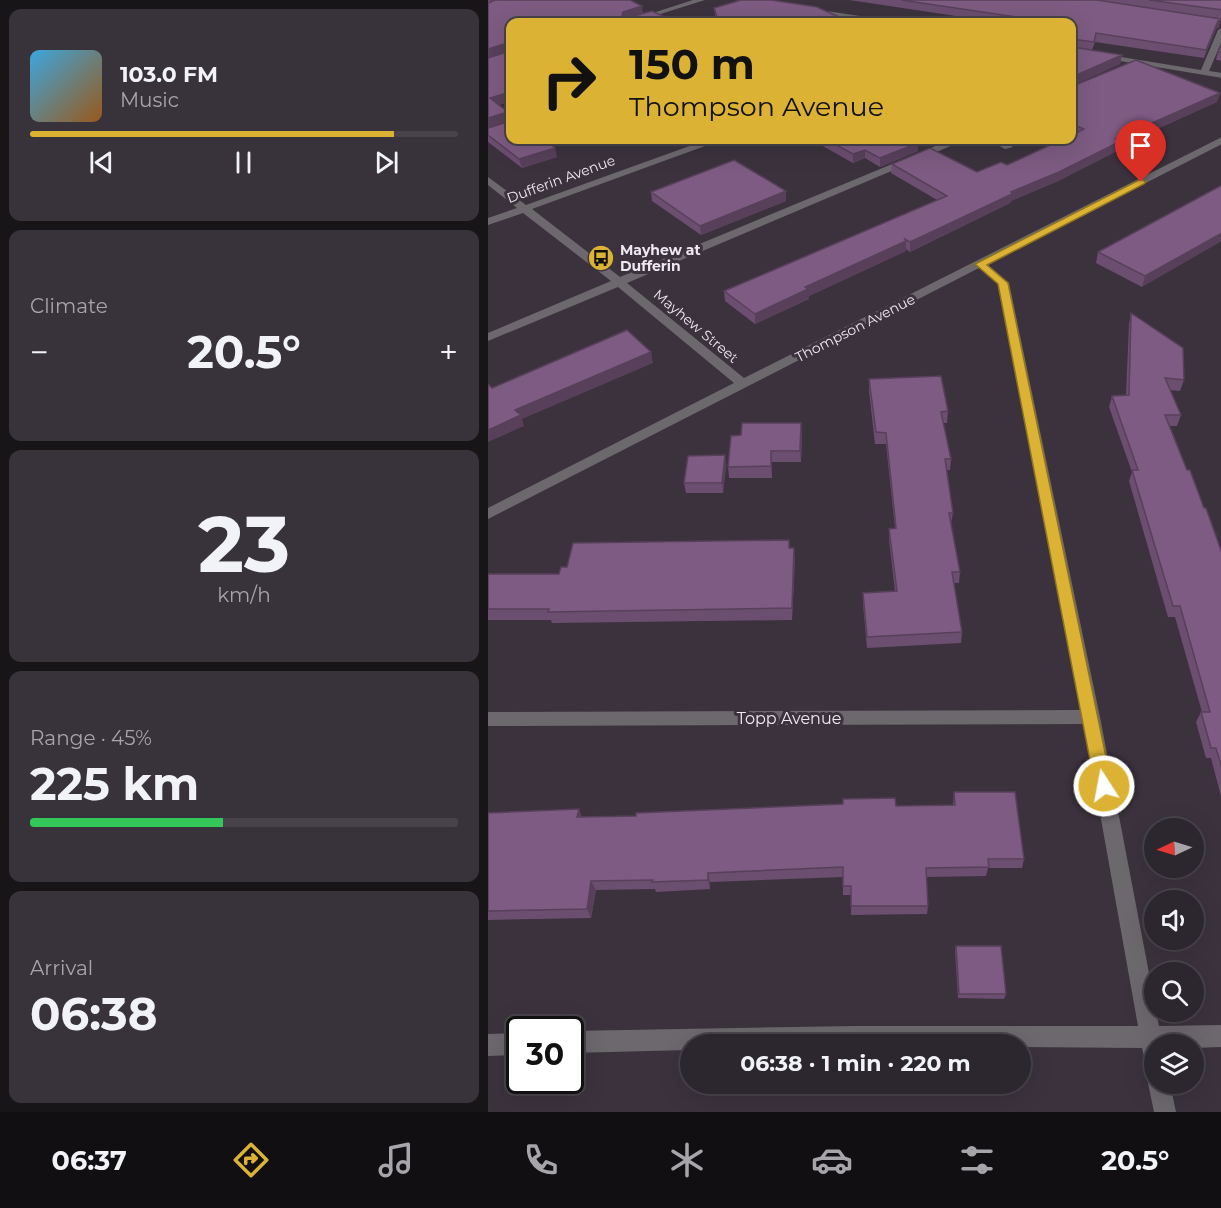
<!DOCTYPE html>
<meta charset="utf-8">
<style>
:root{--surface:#2c262e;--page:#38323a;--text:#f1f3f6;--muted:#a6a5aa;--line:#48434a;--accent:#dbb233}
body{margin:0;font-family:Montserrat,sans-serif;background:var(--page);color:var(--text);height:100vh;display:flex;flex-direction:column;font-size:22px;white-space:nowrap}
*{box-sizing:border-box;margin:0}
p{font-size:20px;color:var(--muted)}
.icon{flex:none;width:33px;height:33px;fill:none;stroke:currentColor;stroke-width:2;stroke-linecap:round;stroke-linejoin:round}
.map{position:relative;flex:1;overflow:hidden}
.details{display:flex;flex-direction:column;gap:9px;padding:9px;background:#181519;width:488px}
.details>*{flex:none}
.hud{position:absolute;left:18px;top:18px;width:570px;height:126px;border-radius:12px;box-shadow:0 6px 24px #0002,0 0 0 2px var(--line);background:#dbb233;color:#111;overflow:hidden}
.needle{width:39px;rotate:266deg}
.buttons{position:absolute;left:656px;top:818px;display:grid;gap:12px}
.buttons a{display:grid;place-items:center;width:60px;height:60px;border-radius:50%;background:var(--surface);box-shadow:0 6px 24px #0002,0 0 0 2px var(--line);font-size:30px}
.speed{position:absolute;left:18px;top:1016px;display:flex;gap:12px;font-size:30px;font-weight:700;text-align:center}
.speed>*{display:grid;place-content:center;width:78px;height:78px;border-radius:50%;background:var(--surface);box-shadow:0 6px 24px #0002,0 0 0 2px var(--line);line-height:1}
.speed .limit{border:3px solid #111;border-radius:9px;background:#fff;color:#111}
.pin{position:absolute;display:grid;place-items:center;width:51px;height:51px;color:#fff;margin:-62px -26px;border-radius:50% 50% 50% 0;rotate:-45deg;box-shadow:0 0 6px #0007}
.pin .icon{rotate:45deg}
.me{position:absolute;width:66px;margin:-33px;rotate:349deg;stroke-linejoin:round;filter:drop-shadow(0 0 4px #0008)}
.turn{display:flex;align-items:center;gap:21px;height:126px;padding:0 24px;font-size:27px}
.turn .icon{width:78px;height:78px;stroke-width:2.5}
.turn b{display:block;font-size:42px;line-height:51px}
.big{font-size:45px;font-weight:700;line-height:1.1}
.details .tile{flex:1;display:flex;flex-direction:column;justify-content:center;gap:9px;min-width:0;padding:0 21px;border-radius:12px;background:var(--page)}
.details .dial{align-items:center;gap:0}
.dial b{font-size:78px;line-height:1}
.song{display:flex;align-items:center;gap:18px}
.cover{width:72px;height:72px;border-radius:9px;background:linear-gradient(135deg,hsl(200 70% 55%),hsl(30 70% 35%))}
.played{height:6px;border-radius:3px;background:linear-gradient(90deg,var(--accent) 85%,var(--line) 85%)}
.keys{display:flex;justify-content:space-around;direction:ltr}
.heat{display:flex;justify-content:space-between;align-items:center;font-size:33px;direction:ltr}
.charge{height:9px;border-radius:4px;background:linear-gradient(90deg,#34c759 45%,var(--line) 0)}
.trip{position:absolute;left:192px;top:1034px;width:351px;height:60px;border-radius:30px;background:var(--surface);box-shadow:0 6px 24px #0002,0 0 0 2px var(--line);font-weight:700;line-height:60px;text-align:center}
.tabs{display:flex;height:96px;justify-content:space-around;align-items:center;background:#120f12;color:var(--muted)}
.tabs .icon{width:42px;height:42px}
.tabs .selected{color:var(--accent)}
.tabs b{font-size:27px;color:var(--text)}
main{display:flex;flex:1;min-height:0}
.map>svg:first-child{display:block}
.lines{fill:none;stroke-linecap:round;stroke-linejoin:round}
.minor{fill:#6d686e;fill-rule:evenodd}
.wall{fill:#6c4e70}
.shaded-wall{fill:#58405b}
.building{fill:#7d5b82;stroke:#58405b;stroke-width:1.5}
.route{fill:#dbb233;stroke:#8e7421;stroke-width:1.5}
.labels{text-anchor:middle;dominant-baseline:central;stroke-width:6;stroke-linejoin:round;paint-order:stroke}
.far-street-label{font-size:14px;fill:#eee8ef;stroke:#3b323d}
.far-poi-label{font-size:14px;font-weight:bold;fill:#eee8ef;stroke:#3b323d;text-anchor:start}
.street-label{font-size:16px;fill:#eee8ef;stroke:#3b323d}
</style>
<main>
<section class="details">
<div class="tile">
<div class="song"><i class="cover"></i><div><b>103.0 FM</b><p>Music</p></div></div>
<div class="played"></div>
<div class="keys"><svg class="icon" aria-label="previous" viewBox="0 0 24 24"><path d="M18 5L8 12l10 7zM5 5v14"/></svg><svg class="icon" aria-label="pause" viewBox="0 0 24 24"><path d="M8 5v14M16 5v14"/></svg><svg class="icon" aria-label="next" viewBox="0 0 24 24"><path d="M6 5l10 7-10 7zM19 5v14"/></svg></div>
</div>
<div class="tile"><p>Climate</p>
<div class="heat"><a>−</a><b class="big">20.5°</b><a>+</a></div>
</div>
<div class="tile dial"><b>23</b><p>km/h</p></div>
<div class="tile"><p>Range · 45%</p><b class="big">225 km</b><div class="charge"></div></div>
<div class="tile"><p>Arrival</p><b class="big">06:38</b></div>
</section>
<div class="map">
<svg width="734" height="1112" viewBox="0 0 734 1112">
<rect width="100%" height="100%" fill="#3b323d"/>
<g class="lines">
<path class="minor" d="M205,0h12l-70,22h-10z
M325,9l74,11 4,2h-16l-65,-9v-4z
M734,28v13l-13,30 13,2v5l-150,-25v-4l129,21 17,-40z
M734,137v7l-235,120 22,19 91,434 54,282v12h2l3,15 63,-1v22l-29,1v-4h-39v23l-8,-3 -4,-16 -122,-1v-3h-330v6l-120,3v-22l284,-5h284l-54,-302 -596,2v-14l593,-2 -83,-426 -19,-16 -491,251v-11l246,-125 -116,-96 -130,54v-8l123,-52 -88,-68 -35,12v-7l29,-10 -29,-23v-8l38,28 180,-65h11l-1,2 -184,67 88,68 330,-137h11l-1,2 -333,141 117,95z
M501,140h11l13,7 -8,2z
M32,1033v22l-32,1v-22z
M666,1074v9h16l6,29h-22l-6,-29z"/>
</g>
<path class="wall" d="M0,0l155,13 32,9h-165v79l-11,4 9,7 1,3 48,42 -35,11 -34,-26z
M361,0h373v19l-9,-2 6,10 -3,2 -12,29 -109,-16 -3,8 30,5 -2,9 -47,21v1l144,16 -98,44v4l-61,31 -47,20 -1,2 -100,49 -4,-3v2l-97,45v3l-54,25 -30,-23 -1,-10 213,-91 -46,-27 1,-9 85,8 30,-7 66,-31 -1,-1v-111h-76z
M226,8l136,14h-133l-2,-7z
M734,44v17l-6,-1 2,-8z
M324,140h100l6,11 -38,16 -15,-9 -12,5z
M734,185l-80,102 -46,-24 2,-11z
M163,192l135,9 -85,34 -49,-34z
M643,313l53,67 -4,11 -10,-1 11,25 -4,11h-7l17,44 35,83v247l-11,-42h-5l-10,-36 5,-10h1l-27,-95h-7l-39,-136 3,-9 -23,-65 3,-11h14l3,-72z
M381,379l79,32 -1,12h-4l8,36 -1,11h-4l7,43 -2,11 9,48 -1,11h-5l8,49 -1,11 -94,5 -4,-44v-11l32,-2 -6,-51v-11l6,-1 -9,-84h-11l-6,-53z
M314,434l-1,28h-29v16h-43l-1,-11z
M238,465l-3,28h-37l-2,-10z
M302,548l5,11 -3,61 -240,3 -1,-3h-63v-46h71l8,-7z
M466,792l70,67 -2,9h-34l-2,8 -60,1 2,29 -1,8 -76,1v-20h-8v-18l-133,5v7l-54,3 -1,-3 -59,1 -5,28 -103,2v-107l94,4 54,-1 260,-10 57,-1z
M468,946l50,48 -2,5 -46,-1 -3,-47z"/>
<path class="shaded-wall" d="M154,6l1,8 -19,6 -2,-4 1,-4z
M733,19l-2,8 -3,2 -12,29 2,-8 12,-29z
M19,43l2,9 -21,6v-9z
M634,55l-2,9 -48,22v-9z
M22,92v9l-18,6 -2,-9z
M732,93l-3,9 -98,44v4l-61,31 -47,20 -1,2 -100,49v-10l206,-103z
M20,112l2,9 -22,7v-10z
M430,143v8l-38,16v-9z
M67,148l2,9 -35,11 -3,-9z
M377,150v8l-12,5v-9z
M298,191v10l-85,34 -1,-9z
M734,233v8l-80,46 3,-11z
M418,241v10l-97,45v3l-54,25v-10l50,-27z
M163,352l2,11 -131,56 2,7 -36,16v-12l27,-20z
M313,423l1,11 -1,28 -1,-11z
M283,451l1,11v16l-1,-12z
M237,455l1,10 -3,28 -1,-10z
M306,548l1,11 -3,61v-12z
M91,809l4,10 -6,-2z
M220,873l2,9v7l-2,-9z
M103,881l5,9 -5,28 -4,-9z"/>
<path class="building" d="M7,0h135l12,6 -19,6 -1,4h12l18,-5 23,11h-137l-18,-3 5,3h-15v70l-20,6 18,14 -20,6v-60l22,-7v-5l-3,-3 -19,6v-46z
M253,0h30l46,7 33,15h-131l-5,-14z
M413,0h196l124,19 -3,2 -12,29 -110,-17 -2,9 -22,-3 1,8 49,8 -50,22 1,9 63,-26 84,33 -104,46 5,2 -62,31 -48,20 1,2 -72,34 -30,14 -5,-3 1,2 -101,46 3,2 -53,25 -31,-23 223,-95 -55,-32 38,-16 47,24 24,-10 6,3 54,-25h11v-5l12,-6 -12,-5v-102h-21z
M661,0h73v10z
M734,44v8h-4z
M21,113l1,1v26h35l10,8 -36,11 -31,-24v-7l20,-6z
M339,140h85l6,3 -38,15 -15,-8 -12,4z
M246,160l52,31 -86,35 -49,-34z
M734,185v48l-77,43 -47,-24z
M643,313l52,35 1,32 -19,-2 16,37h-16l22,55h3l14,38h2l16,45v216l-6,-21h-5l-10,-36h9l-30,-106h-7l-41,-136h6l-26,-74 17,-1z
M139,330l24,22 -136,58 6,5 -33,15v-46l4,4z
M453,376l7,35 -7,1 10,47h-6l8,54h-4l11,59h-8l10,60 -95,5 -4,-44 34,-2 -8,-62 7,-1 -10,-95 -10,-1 -7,-53z
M254,423h59l-1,28h-29v15l-43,1 3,-31 10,-1z
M237,455l-3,28h-38l4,-27z
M301,540v8h5l-2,60 -244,4 1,-3h-61v-35h71l2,-7h6l6,-24z
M466,792h61l9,67h-36l1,8 -63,1 2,38h-77v-20h-8v-19l-135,6v7l-56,2 1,-2 -62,1 -4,28 -99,2v-98l91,-4 -2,8 59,-1v-3l207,-9v-5l52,-1 1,8 59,-1z
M468,946h45l5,48h-47z"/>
<path class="route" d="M653,179l5,3 -2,2 -157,81 21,18 104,503 -3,5 -5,2 -6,-2 -3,-5 -97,-502 -23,-20z"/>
<defs>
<g id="bus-disc" transform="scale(1.35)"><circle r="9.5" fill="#dbb233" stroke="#3b323d"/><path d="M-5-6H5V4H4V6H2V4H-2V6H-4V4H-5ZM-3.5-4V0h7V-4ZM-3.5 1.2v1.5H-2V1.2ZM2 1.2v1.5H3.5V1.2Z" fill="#111"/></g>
</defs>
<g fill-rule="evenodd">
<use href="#bus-disc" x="113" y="258"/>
</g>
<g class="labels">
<g class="far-street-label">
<text transform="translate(73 179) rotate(-20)">Dufferin Avenue</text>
<text transform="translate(208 326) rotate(40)">Mayhew Street</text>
<text transform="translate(367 328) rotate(-27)">Thompson Avenue</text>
</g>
<g class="far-poi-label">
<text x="132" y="250">Mayhew at<tspan x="132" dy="16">Dufferin</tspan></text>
</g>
<g class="street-label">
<text x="301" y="718">Topp Avenue</text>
</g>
</g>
</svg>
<div class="buttons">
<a><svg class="needle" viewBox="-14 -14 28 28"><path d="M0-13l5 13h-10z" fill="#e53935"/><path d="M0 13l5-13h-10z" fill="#a6a5aa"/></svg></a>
<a><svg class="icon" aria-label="sound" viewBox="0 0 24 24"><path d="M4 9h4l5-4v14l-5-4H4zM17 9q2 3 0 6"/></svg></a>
<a><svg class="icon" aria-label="search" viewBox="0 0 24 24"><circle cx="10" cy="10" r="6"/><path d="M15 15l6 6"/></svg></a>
<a><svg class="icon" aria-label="layers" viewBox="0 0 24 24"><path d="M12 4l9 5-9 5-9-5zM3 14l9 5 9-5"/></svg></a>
</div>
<div class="speed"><div class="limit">30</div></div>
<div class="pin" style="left:653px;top:182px;background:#d93025"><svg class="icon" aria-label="arrive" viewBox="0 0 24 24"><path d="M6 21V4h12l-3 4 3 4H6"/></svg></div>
<svg class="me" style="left:616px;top:786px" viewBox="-20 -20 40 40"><circle r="17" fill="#dbb233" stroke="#fff" stroke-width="3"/><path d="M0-11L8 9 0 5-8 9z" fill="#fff"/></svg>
<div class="trip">06:38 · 1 min · 220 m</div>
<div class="hud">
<div class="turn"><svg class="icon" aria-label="right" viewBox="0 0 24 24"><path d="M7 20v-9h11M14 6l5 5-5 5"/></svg><div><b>150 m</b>Thompson Avenue</div></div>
</div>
</div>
</main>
<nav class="tabs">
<b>06:37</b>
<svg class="icon selected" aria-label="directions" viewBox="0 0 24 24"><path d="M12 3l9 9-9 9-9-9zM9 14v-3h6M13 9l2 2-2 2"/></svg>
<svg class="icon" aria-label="music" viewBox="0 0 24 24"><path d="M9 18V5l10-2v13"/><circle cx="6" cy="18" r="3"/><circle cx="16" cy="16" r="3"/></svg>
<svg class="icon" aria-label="phone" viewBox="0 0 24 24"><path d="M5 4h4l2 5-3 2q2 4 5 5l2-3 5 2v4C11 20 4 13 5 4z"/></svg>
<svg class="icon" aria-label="climate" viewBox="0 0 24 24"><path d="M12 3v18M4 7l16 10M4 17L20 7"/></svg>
<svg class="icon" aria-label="car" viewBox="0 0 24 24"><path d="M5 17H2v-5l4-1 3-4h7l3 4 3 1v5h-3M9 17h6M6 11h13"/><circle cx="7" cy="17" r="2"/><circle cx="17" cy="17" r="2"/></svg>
<svg class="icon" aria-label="filters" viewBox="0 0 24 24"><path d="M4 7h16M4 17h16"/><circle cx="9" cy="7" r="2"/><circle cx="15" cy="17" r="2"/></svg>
<b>20.5°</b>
</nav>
